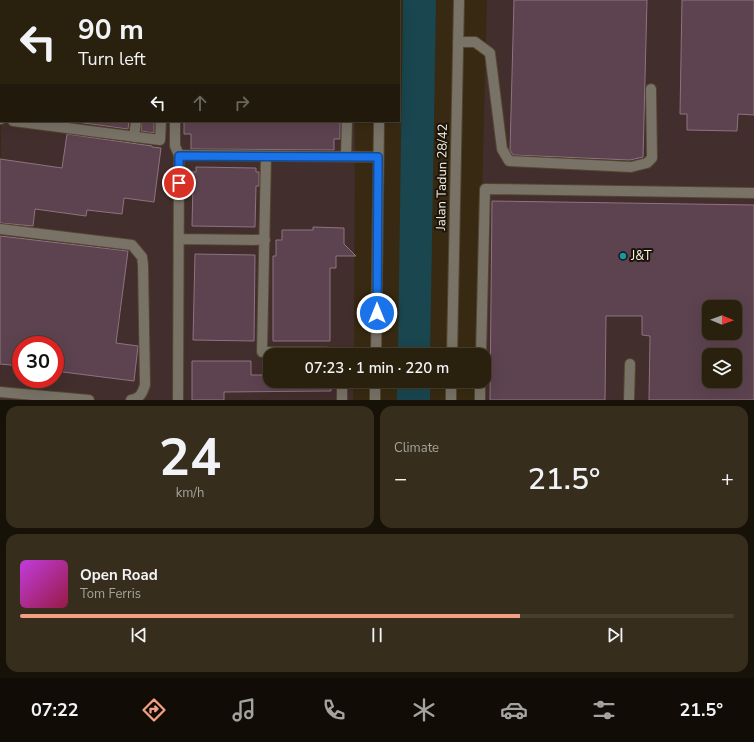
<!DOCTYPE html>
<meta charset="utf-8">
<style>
:root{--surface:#2a200e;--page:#362d1c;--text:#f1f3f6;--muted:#a5a39e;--line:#463e2e;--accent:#f39f84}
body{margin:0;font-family:"Nunito Sans",sans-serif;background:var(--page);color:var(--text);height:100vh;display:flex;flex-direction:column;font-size:15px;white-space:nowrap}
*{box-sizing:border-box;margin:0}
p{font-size:13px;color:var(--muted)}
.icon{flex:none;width:22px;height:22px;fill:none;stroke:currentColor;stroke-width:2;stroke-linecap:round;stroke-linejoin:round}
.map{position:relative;height:400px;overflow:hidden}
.details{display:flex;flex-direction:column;gap:6px;padding:6px;background:#171208;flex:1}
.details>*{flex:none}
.hud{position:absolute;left:0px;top:0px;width:400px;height:122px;box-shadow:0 4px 16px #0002,0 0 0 1px var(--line);background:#2a200e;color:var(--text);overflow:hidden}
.needle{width:26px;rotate:91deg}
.buttons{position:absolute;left:702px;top:300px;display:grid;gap:8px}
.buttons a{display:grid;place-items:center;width:40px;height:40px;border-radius:8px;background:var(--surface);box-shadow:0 4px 16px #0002,0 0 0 1px var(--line);font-size:20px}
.speed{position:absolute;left:12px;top:336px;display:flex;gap:8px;font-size:20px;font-weight:700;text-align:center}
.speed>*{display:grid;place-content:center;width:52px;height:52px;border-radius:50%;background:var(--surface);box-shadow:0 4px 16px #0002,0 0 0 1px var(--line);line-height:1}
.speed .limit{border:6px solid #d22;background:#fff;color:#111}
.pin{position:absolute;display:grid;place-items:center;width:34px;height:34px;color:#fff;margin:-17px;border:2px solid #fff;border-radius:50%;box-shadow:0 1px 4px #0007}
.me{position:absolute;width:44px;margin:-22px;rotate:0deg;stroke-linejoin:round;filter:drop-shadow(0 0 3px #0008)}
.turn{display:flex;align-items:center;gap:14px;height:84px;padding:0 12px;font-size:18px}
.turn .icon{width:52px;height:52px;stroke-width:2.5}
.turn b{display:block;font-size:28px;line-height:34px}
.lanes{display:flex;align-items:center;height:38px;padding:0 12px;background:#0003;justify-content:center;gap:20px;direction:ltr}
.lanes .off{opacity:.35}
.big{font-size:30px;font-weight:600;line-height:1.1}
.details .tile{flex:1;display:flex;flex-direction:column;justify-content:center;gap:6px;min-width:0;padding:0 14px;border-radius:12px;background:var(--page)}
.details .dial{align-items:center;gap:0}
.dial b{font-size:52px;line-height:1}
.song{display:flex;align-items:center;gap:12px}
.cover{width:48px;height:48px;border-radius:6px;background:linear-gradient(135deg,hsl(290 70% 55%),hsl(340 70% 35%))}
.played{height:4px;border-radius:2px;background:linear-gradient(90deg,var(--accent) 70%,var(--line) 70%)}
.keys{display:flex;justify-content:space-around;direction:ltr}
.heat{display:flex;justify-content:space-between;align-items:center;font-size:22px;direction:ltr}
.details .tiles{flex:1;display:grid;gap:6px;grid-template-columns:1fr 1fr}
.tile:last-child{grid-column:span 2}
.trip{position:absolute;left:263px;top:348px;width:228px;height:40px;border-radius:12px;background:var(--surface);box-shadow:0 4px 16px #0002,0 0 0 1px var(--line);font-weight:600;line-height:40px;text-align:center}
.menu{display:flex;height:64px;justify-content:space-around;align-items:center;background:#110d06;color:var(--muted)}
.menu .icon{width:28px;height:28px}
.menu .current{color:var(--accent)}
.menu b{font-size:18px;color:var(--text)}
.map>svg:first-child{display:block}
.industrial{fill:#422e2d;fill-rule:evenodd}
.green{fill:#2f443a}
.water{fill:#1a464f}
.building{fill:#5d4350;stroke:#907281;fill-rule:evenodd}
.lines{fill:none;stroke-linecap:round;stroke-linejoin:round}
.minor-casing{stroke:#53462f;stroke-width:12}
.minor{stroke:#797267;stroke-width:10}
.route-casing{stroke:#114b97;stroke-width:10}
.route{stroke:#1a73e8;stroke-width:7}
.culture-dot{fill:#0f9aa8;stroke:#1a140a;stroke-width:1.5}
.labels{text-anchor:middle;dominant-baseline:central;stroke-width:4;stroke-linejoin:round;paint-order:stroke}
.street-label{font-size:13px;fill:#fcf3e4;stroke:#1a140a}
.poi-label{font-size:13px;fill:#fcf3e4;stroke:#1a140a;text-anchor:start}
</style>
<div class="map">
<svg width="754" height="400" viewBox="0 0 754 400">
<rect width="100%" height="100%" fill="#382a12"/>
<path class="industrial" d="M49,0h111l-105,1z
M487,0h267v400h-277l7,-19v-26h-6zM709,307h26v26h-26zM709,355h26v26h-26z
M1,64v57h354l-1,234h-84v26h83v19h-353zM21,345h34v34h-34z"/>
<path class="green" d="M160,0h239v12v-11h-239z"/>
<path class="water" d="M403,0h33l-6,355h-32z
M397,381h33v19h-33z"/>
<path class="building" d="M514,0h133l-4,157 -13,3 -117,-5 -3,-5z
M682,0h72v115l-16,-1 -1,17 -50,-1v-16h-7z
M69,121h60l-1,8z
M142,121h12v12l-13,-2z
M184,121h156v18h-6v11l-143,-1v-15h-7z
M67,134l85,12v1l9,1 -7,54 -30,-4 -2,16 -35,-4 -1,6 -51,-7 -2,17 -33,-3v-64l62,9z
M196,167l60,1v4h3v14h-3l-1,41 -63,-1 1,-43h-3v-11h6z
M492,201l262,4v195h-105l1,-64 -8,-1v-19h-36l-1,84h-115zM709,307h26v26h-26zM709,355h26v26h-26z
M313,227l31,1v16l12,12h-20v12h-6v73h-57v-85h3v-16h6v-10h31z
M0,236l128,15 -12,92 22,3 -4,35 -79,-10v-26h-34v21l-21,-2z
M195,254l60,1 -1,86 -61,-1z
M192,361h59v14h19v6h61v10l-107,1v8h-32z"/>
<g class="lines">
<g class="minor-casing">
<path id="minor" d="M5,1v-1
M151,1v-1
M0,15l1,-3
M458,42h17l15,11 12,96 7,12 122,6 16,-4 5,-5 -1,-69
M0,97l1,-2
M0,119h1
M13,121l147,19 1,-19
M175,121v25l4,9
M134,137l2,-16
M266,156l-4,196h63l11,3
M346,157l1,-36
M0,229l132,16 10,12 1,8 2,120c-3,9 -5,13 -14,15
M180,239l85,1
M376,355l3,-234
M452,355l7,-355
M481,355l4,-166 269,4
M0,392l89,8
M178,400l1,-245 199,2
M342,400v-19
M375,400v-19
M451,400v-19
M480,400v-19
M629,400l1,-36"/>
</g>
<use href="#minor" class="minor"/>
</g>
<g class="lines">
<g class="route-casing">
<path id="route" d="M179,183v-27l199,1 -1,156"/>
</g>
<use href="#route" class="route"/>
</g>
<circle class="culture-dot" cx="623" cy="256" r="4"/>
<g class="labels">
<g class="street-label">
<text transform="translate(442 177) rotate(-89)">Jalan Tadun 28/42</text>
</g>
<g class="poi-label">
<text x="631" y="256">J&amp;T</text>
</g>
</g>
</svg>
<div class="buttons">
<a><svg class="needle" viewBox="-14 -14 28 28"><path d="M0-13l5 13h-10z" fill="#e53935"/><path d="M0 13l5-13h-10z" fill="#a5a39e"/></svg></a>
<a><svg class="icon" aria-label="layers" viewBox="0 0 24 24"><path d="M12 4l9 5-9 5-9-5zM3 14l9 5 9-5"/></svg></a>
</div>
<div class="speed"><div class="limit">30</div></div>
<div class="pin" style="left:179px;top:183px;background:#d93025"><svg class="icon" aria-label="arrive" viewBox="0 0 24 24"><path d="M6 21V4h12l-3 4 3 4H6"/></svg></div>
<svg class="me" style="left:377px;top:313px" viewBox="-20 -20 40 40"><circle r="17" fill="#1a73e8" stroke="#fff" stroke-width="3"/><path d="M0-11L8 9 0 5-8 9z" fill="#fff"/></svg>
<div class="trip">07:23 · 1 min · 220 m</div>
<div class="hud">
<div class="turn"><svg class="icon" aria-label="left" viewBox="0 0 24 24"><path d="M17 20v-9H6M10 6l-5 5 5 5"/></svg><div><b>90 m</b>Turn left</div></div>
<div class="lanes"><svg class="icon" aria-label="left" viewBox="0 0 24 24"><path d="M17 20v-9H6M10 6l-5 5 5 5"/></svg><svg class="icon off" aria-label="ahead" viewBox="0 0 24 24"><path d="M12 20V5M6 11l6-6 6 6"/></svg><svg class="icon off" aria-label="right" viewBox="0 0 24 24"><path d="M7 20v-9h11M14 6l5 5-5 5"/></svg></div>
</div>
</div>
<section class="details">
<div class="tiles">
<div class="tile dial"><b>24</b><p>km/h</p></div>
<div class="tile"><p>Climate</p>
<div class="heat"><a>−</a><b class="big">21.5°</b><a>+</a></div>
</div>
<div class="tile">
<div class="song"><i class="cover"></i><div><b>Open Road</b><p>Tom Ferris</p></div></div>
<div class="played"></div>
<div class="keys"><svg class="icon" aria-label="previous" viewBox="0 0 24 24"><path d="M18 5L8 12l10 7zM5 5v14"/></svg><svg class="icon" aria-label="pause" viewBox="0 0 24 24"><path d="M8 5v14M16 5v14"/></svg><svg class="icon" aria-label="next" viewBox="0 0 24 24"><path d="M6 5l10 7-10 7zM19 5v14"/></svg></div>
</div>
</div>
</section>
<nav class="menu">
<b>07:22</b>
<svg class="icon current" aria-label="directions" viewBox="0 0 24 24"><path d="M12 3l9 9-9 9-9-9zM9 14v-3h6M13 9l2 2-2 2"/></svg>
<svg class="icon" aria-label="music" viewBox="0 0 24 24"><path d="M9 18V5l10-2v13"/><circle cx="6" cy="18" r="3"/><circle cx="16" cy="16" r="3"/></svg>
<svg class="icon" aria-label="phone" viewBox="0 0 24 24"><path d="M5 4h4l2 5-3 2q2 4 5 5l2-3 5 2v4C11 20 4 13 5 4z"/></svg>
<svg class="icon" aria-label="climate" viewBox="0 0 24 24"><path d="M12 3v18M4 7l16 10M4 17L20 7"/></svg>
<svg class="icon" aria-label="car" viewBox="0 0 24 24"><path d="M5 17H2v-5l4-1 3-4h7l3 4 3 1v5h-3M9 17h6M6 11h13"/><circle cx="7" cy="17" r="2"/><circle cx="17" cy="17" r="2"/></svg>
<svg class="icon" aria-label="filters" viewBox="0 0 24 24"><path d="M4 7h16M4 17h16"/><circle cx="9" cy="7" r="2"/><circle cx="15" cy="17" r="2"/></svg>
<b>21.5°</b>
</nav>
